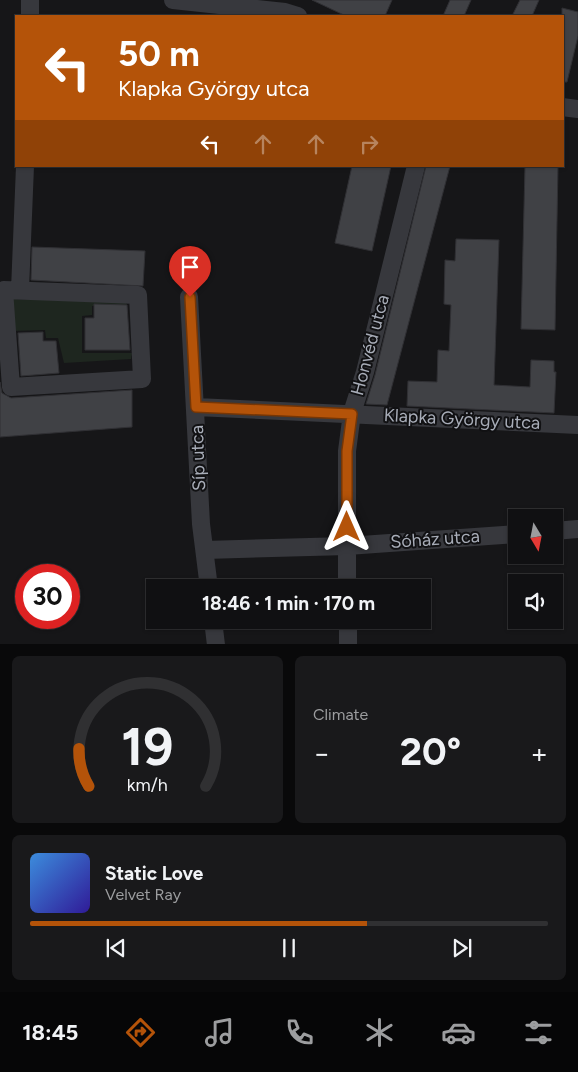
<!DOCTYPE html>
<meta charset="utf-8">
<style>
:root{--surface:#101012;--page:#19191b;--text:#f1f3f6;--muted:#9c9d9f;--line:#303032;--accent:#b45309}
body{margin:0;font-family:Figtree,sans-serif;background:var(--page);color:var(--text);height:100vh;display:flex;flex-direction:column;font-size:19px;white-space:nowrap}
*{box-sizing:border-box;margin:0}
p{font-size:16px;color:var(--muted)}
.icon{flex:none;width:28px;height:28px;fill:none;stroke:currentColor;stroke-width:2;stroke-linecap:round;stroke-linejoin:round}
.map{position:relative;height:644px;overflow:hidden}
.panel{display:flex;flex-direction:column;gap:12px;padding:12px;background:#09090a;flex:1}
.panel>*{flex:none}
.guide{position:absolute;left:15px;top:15px;width:549px;height:152px;border-radius:0px;box-shadow:0 1px 4px #0004,0 0 0 1px var(--line);background:#b45309;color:#fff;overflow:hidden}
.needle{width:32px;rotate:170deg}
.fabs{position:absolute;left:508px;top:509px;display:grid;gap:10px}
.fabs a{display:grid;place-items:center;width:55px;height:55px;border-radius:0px;background:var(--surface);box-shadow:0 1px 4px #0004,0 0 0 1px var(--line);font-size:25px}
.speed{position:absolute;left:15px;top:564px;display:flex;gap:10px;font-size:25px;font-weight:700;text-align:center}
.speed>*{display:grid;place-content:center;width:65px;height:65px;border-radius:50%;background:var(--surface);box-shadow:0 1px 4px #0004,0 0 0 1px var(--line);line-height:1}
.speed .limit{border:8px solid #d22;background:#fff;color:#111}
.pin{position:absolute;display:grid;place-items:center;width:42px;height:42px;color:#fff;margin:-51px -21px;border-radius:50% 50% 50% 0;rotate:-45deg;box-shadow:0 0 5px #0007}
.pin .icon{rotate:45deg}
.me{position:absolute;width:55px;margin:-28px;rotate:0deg;stroke-linejoin:round;filter:drop-shadow(0 0 4px #0008)}
.turn{display:flex;align-items:center;gap:18px;height:105px;padding:0 20px;font-size:22px}
.turn .icon{width:65px;height:65px;stroke-width:2.5}
.turn b{display:block;font-size:35px;line-height:42px}
.lanes{display:flex;align-items:center;height:48px;padding:0 20px;background:#0003;justify-content:center;gap:25px;direction:ltr}
.lanes .off{opacity:.35}
.big{font-size:38px;font-weight:700;line-height:1.1}
.panel .tile{flex:1;display:flex;flex-direction:column;justify-content:center;gap:8px;min-width:0;padding:0 18px;border-radius:8px;background:var(--page)}
.panel .dial{align-items:center;gap:0}
.dial svg{height:130px;overflow:visible;fill:none;stroke:var(--line);stroke-width:7;stroke-linecap:round;text-anchor:middle}
.dial text{fill:var(--text);stroke:none}
.song{display:flex;align-items:center;gap:15px}
.cover{width:60px;height:60px;border-radius:8px;background:linear-gradient(135deg,hsl(210 70% 55%),hsl(250 70% 35%))}
.played{height:5px;border-radius:2px;background:linear-gradient(90deg,var(--accent) 65%,var(--line) 65%)}
.keys{display:flex;justify-content:space-around;direction:ltr}
.heat{display:flex;justify-content:space-between;align-items:center;font-size:28px;direction:ltr}
.panel .tiles{flex:1;display:grid;gap:12px;grid-template-columns:1fr 1fr}
.tile:last-child{grid-column:span 2}
.trip{position:absolute;left:146px;top:579px;width:285px;height:50px;border-radius:0px;background:var(--surface);box-shadow:0 1px 4px #0004,0 0 0 1px var(--line);font-weight:700;line-height:50px;text-align:center}
.dock{display:flex;height:80px;justify-content:space-around;align-items:center;background:#060607;color:var(--muted)}
.dock .icon{width:35px;height:35px}
.dock .active{color:var(--accent)}
.dock b{font-size:22px;color:var(--text)}
.map>svg:first-child{display:block}
.green{fill:#1e261f}
.building{fill:#404145;stroke:#303034}
.lines{fill:none;stroke-linecap:round;stroke-linejoin:round}
.street{stroke:#37383d;stroke-width:18}
.route-casing{stroke:#753606;stroke-width:12}
.route{stroke:#b45309;stroke-width:9}
.labels{text-anchor:middle;dominant-baseline:central;stroke-width:4;stroke-linejoin:round;paint-order:stroke}
.street-label{font-size:18px;fill:#a8adb8;stroke:#111113}
</style>
<div class="map">
<svg width="578" height="645" viewBox="0 0 578 645">
<rect width="100%" height="100%" fill="#161618"/>
<path class="green" d="M9,299l117,3 1,4h-35v9l-10,1v37h50l-1,6 -67,4 -6,-25h-12l-1,-8 -34,1z"/>
<path class="building" d="M312,0h80l-7,16h-39z
M450,0h21l-7,16h-21z
M520,0h19l-7,16h-20z
M562,8l16,4v24l-11,46h-5z
M352,166h39l-19,85 -37,-8z
M426,166h24l-63,239 -21,-1 9,-29z
M525,166h33l-3,164 -34,-1z
M456,239l43,1 -5,145 36,2 1,-27 23,1v11h2l-2,41 -147,-7 1,-25 29,1 1,-32 11,1 2,-46 -7,-1 1,-44 10,1z
M32,247l113,4 -2,35 -112,-6z
M94,304l33,1 3,45h-45v-32h9z
M43,332v9h13l3,32 -38,3 -3,-43z
M0,382l2,11 9,5 121,-8v37l-132,10z"/>
<g class="lines">
<path class="street" d="M173,0l112,12 13,4
M30,16v-16
M562,107l16,2
M4,290l134,5 4,84 -131,8z
M20,290l5,-124
M189,297l12,227 8,64
M196,407l382,18
M554,531l24,-2
M205,550l142,-4 169,-12
M347,588v-137l5,-38 13,-41 51,-206
M213,620l3,25
M348,620v25"/>
</g>
<g class="lines">
<g class="route-casing">
<path id="route" d="M190,297l6,110 156,7 -5,37v76"/>
</g>
<use href="#route" class="route"/>
</g>
<g class="labels">
<g class="street-label">
<text transform="translate(370 345) rotate(-75)">Honvéd utca</text>
<text transform="translate(462 419) rotate(3)">Klapka György utca</text>
<text transform="translate(198 458) rotate(-92)">Síp utca</text>
<text transform="translate(435 539) rotate(-4)">Sóház utca</text>
</g>
</g>
</svg>
<div class="fabs">
<a><svg class="needle" viewBox="-14 -14 28 28"><path d="M0-13l5 13h-10z" fill="#e53935"/><path d="M0 13l5-13h-10z" fill="#9c9d9f"/></svg></a>
<a><svg class="icon" aria-label="sound" viewBox="0 0 24 24"><path d="M4 9h4l5-4v14l-5-4H4zM17 9q2 3 0 6"/></svg></a>
</div>
<div class="speed"><div class="limit">30</div></div>
<div class="pin" style="left:190px;top:297px;background:#d93025"><svg class="icon" aria-label="arrive" viewBox="0 0 24 24"><path d="M6 21V4h12l-3 4 3 4H6"/></svg></div>
<svg class="me" style="left:347px;top:527px" viewBox="-20 -20 40 40"><path d="M0-17L14 15 0 8-14 15z" fill="#b45309" stroke="#fff" stroke-width="4"/></svg>
<div class="trip">18:46 · 1 min · 170 m</div>
<div class="guide">
<div class="turn"><svg class="icon" aria-label="left" viewBox="0 0 24 24"><path d="M17 20v-9H6M10 6l-5 5 5 5"/></svg><div><b>50 m</b>Klapka György utca</div></div>
<div class="lanes"><svg class="icon" aria-label="left" viewBox="0 0 24 24"><path d="M17 20v-9H6M10 6l-5 5 5 5"/></svg><svg class="icon off" aria-label="ahead" viewBox="0 0 24 24"><path d="M12 20V5M6 11l6-6 6 6"/></svg><svg class="icon off" aria-label="ahead" viewBox="0 0 24 24"><path d="M12 20V5M6 11l6-6 6 6"/></svg><svg class="icon off" aria-label="right" viewBox="0 0 24 24"><path d="M7 20v-9h11M14 6l5 5-5 5"/></svg></div>
</div>
</div>
<section class="panel">
<div class="tiles">
<div class="tile dial"><svg viewBox="0 0 100 80">
<path d="M14 69A42 42 0 1 1 86 69"/>
<path d="M14 69A42 42 0 0 1 8 46" stroke="#b45309"/>
<text x="50" y="56" font-size="32" font-weight="700">19</text>
<text x="50" y="72" font-size="11">km/h</text>
</svg></div>
<div class="tile"><p>Climate</p>
<div class="heat"><a>−</a><b class="big">20°</b><a>+</a></div>
</div>
<div class="tile">
<div class="song"><i class="cover"></i><div><b>Static Love</b><p>Velvet Ray</p></div></div>
<div class="played"></div>
<div class="keys"><svg class="icon" aria-label="previous" viewBox="0 0 24 24"><path d="M18 5L8 12l10 7zM5 5v14"/></svg><svg class="icon" aria-label="pause" viewBox="0 0 24 24"><path d="M8 5v14M16 5v14"/></svg><svg class="icon" aria-label="next" viewBox="0 0 24 24"><path d="M6 5l10 7-10 7zM19 5v14"/></svg></div>
</div>
</div>
</section>
<nav class="dock">
<b>18:45</b>
<svg class="icon active" aria-label="directions" viewBox="0 0 24 24"><path d="M12 3l9 9-9 9-9-9zM9 14v-3h6M13 9l2 2-2 2"/></svg>
<svg class="icon" aria-label="music" viewBox="0 0 24 24"><path d="M9 18V5l10-2v13"/><circle cx="6" cy="18" r="3"/><circle cx="16" cy="16" r="3"/></svg>
<svg class="icon" aria-label="phone" viewBox="0 0 24 24"><path d="M5 4h4l2 5-3 2q2 4 5 5l2-3 5 2v4C11 20 4 13 5 4z"/></svg>
<svg class="icon" aria-label="climate" viewBox="0 0 24 24"><path d="M12 3v18M4 7l16 10M4 17L20 7"/></svg>
<svg class="icon" aria-label="car" viewBox="0 0 24 24"><path d="M5 17H2v-5l4-1 3-4h7l3 4 3 1v5h-3M9 17h6M6 11h13"/><circle cx="7" cy="17" r="2"/><circle cx="17" cy="17" r="2"/></svg>
<svg class="icon" aria-label="filters" viewBox="0 0 24 24"><path d="M4 7h16M4 17h16"/><circle cx="9" cy="7" r="2"/><circle cx="15" cy="17" r="2"/></svg>
</nav>
